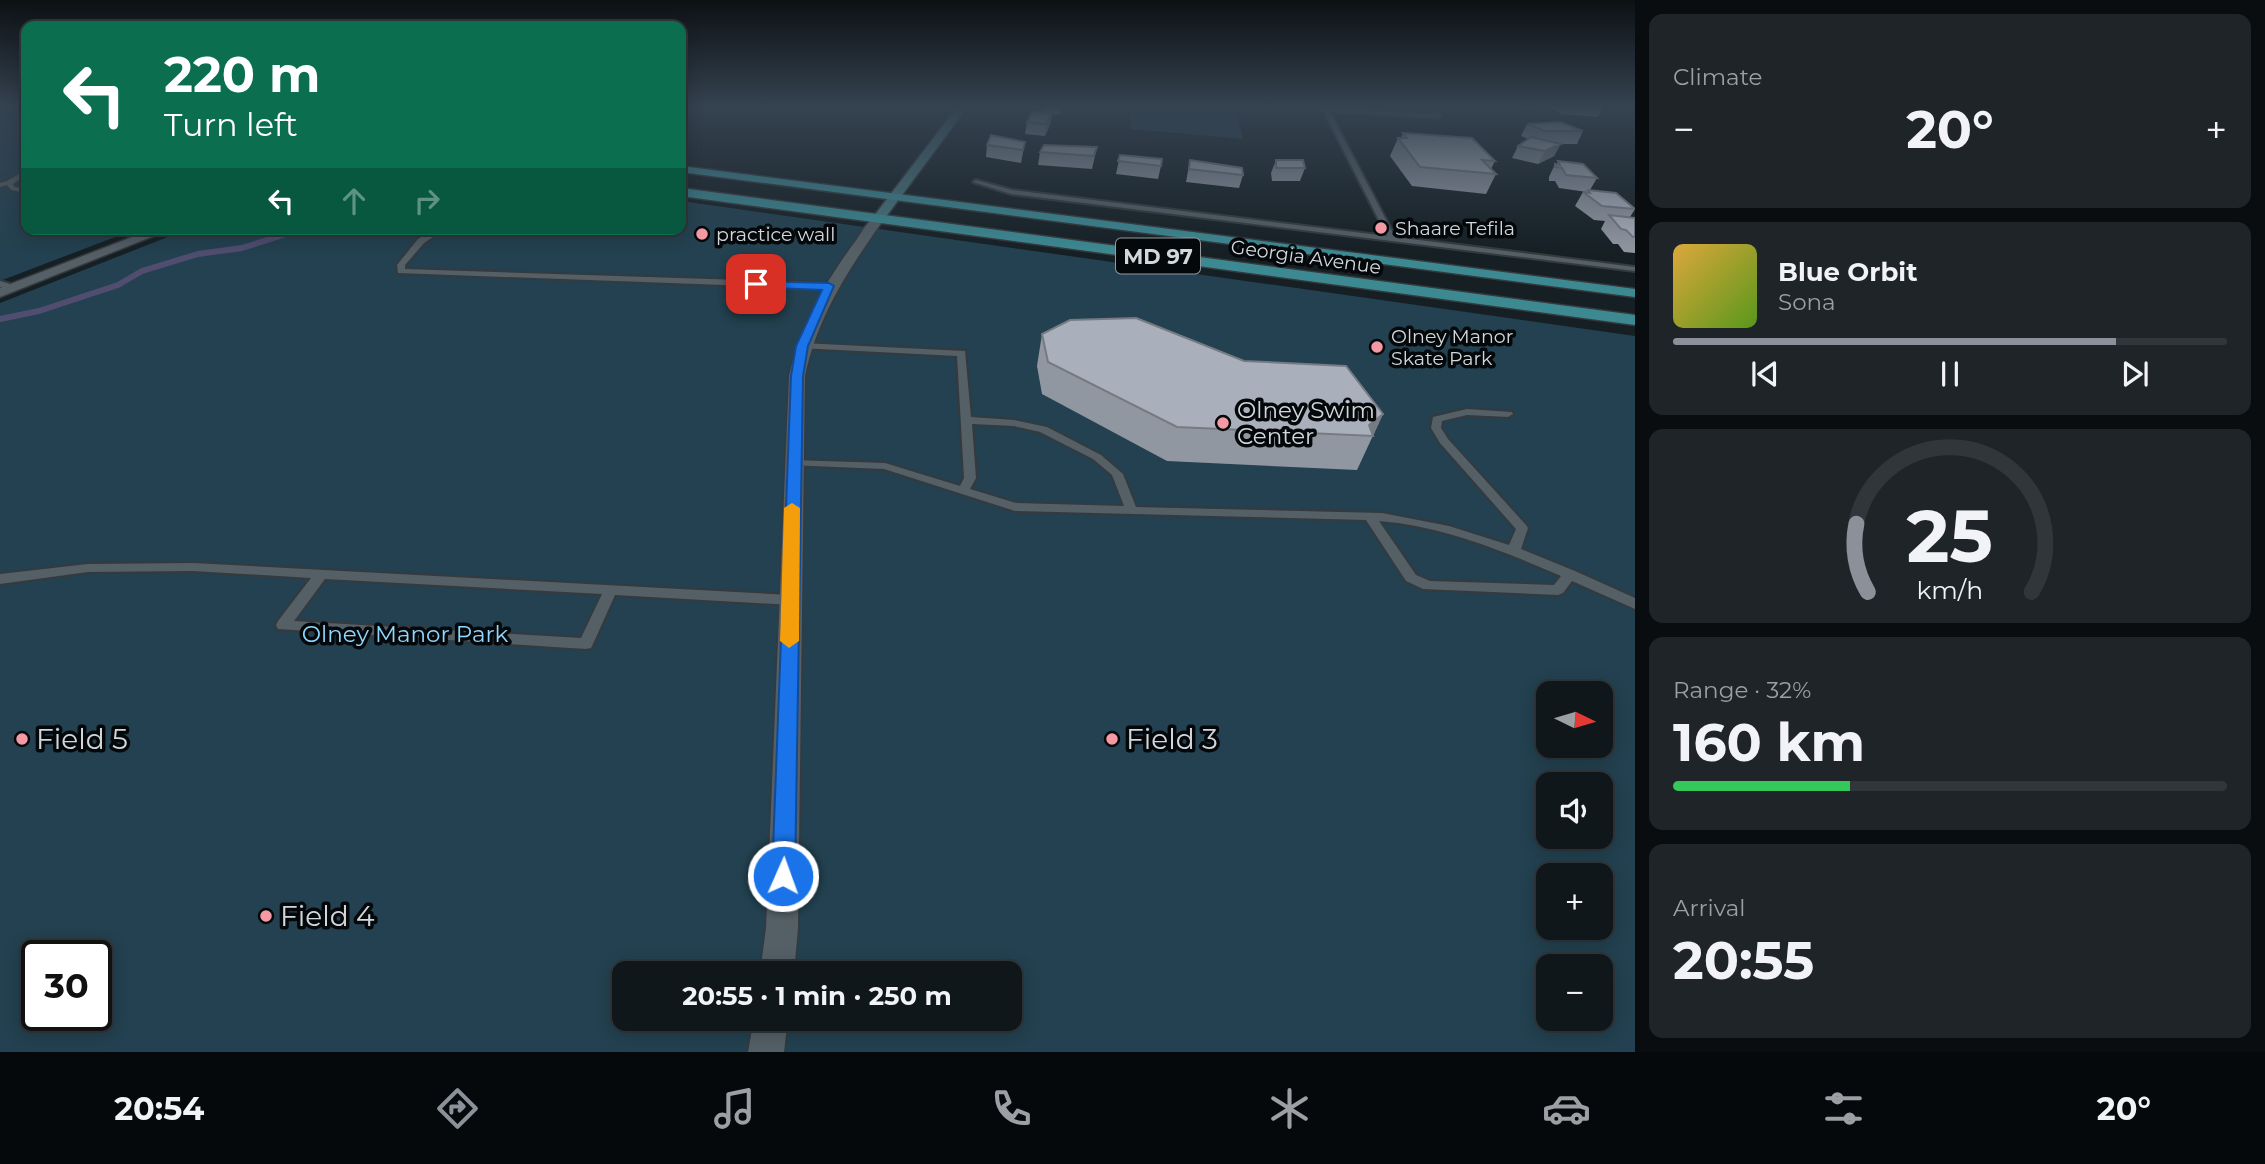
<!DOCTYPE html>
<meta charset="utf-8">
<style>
:root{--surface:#10171b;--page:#1e2428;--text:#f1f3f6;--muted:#9c9fa3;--line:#30363a;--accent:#8c9099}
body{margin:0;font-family:Montserrat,sans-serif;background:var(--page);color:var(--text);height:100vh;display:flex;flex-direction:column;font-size:26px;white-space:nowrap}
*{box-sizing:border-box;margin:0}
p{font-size:23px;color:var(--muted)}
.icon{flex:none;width:38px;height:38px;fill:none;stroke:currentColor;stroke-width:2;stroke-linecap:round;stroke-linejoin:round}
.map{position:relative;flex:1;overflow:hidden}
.sheet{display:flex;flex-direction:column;gap:14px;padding:14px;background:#090d0f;width:630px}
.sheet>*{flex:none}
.hud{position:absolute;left:21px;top:21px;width:665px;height:214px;border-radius:14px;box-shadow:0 4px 18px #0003,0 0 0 2px var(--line);background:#0b6e4f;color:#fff;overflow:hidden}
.needle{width:46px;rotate:95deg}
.buttons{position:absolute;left:1536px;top:681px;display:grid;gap:14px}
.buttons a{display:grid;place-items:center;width:77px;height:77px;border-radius:14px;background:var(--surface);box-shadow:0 4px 18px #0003,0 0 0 2px var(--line);font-size:35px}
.speed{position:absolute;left:21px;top:940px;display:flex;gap:14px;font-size:35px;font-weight:700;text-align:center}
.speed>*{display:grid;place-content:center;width:91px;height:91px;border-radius:50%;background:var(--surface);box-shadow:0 4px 18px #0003,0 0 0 2px var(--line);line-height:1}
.speed .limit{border:4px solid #111;border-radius:10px;background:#fff;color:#111}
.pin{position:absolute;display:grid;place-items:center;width:60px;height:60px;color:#fff;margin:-30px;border-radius:14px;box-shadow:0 4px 10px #0006}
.me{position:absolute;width:77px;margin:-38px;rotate:2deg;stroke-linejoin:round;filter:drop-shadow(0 0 5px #0008)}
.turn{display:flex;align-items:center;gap:24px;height:147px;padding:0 28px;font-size:32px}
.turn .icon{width:91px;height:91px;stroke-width:2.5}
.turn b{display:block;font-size:49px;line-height:60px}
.lanes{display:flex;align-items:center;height:66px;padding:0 28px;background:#0003;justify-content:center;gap:35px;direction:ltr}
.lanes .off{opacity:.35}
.big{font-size:52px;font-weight:700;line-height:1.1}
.sheet .tile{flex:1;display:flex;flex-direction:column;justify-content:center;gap:10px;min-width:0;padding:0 24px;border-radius:14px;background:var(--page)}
.sheet .dial{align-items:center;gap:0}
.dial svg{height:182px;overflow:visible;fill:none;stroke:var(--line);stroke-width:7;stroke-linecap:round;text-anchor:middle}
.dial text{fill:var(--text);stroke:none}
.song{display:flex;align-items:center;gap:21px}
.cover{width:84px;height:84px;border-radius:10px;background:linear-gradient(135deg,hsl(40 70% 55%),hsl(90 70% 35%))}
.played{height:7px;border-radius:4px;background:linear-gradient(90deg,var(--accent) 80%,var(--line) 80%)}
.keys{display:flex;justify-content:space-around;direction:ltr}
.heat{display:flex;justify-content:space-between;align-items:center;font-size:38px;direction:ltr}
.charge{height:10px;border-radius:5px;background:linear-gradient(90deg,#34c759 32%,var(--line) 0)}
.trip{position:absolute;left:612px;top:961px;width:410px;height:70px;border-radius:14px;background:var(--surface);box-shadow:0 4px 18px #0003,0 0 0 2px var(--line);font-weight:700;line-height:70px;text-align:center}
.tabs{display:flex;height:112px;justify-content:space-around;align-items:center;background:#06090b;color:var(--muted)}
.tabs .icon{width:49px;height:49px}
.tabs .current{color:var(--accent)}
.tabs b{font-size:32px;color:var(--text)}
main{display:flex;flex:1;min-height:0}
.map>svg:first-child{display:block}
.green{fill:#234150;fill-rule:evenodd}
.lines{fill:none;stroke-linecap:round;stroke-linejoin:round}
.stream{stroke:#514d71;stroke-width:6}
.lane-casing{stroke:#343a3e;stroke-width:4}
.street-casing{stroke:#343a3e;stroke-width:3}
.secondary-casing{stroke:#343a3e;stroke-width:3}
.primary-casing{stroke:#343a3e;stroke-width:3}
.lane{fill:#545f66;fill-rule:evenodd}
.street{fill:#545f66;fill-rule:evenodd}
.secondary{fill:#48747c;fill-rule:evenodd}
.primary{fill:#3c8992;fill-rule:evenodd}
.wall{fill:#9197a1}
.shaded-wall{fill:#767b83}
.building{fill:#a9b0bb;stroke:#767b83;stroke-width:2}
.route{fill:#1a73e8;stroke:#114b97;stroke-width:2}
.slow{fill:#f59e0b}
.poi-dot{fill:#f49aa5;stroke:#05080a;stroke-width:2.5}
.labels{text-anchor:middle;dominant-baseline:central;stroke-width:7;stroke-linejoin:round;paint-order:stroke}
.far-poi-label{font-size:19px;fill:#d1d7db;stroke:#05080a;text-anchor:start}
.far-street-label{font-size:19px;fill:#d1d7db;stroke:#05080a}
.shield{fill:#05080a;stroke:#94999c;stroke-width:2}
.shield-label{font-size:21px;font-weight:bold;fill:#d1d7db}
.poi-label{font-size:23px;fill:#d1d7db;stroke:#05080a;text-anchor:start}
.park-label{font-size:23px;fill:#8fd7fd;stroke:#05080a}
.near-poi-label{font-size:28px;fill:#d1d7db;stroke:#05080a;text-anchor:start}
</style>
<main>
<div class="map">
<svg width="1635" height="1052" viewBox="0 0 1635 1052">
<rect width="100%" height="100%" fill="#151f24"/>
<path class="green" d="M1133,106h102l8,33 -112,-10 -1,-14z
M0,109l26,4v116h110l-136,52z
M681,201l954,135v716h-1635v-749l188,-74h493zM1549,693h52v53h-52zM1549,784h52v52h-52zM1549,875h52v53h-52zM37,956h59v59h-59zM1549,966h52v52h-52zM625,973h385v45h-385z"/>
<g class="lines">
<path class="stream" d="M0,319l39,-8 79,-26 24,-14 56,-17 44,-6 60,-19"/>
<g class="lane-casing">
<path id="lane" d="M1321,106h6l1,2 105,6 -4,-4 -15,-4c13,0 19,1 27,10l-3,2 -108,-6 65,125 240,30v4l-624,-77 -38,-12 3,-2 36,10 375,46z
M26,170v5l-13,9 2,3 11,2v4l-15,-3 -4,-5 -7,2v-4l7,-2z
M435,229h10l-21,14 -19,22v4l424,14 4,3 -4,3 -431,-16 -1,-8 21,-26z
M0,281l17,5 1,2 -4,3 -14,-4z
M802,343l163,8 6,66 43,3 33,7 54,28 22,19 13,33 246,6 67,13 60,19 7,-16 -76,-86 -9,-15 2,-11 34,-8 45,3 1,2 -5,3 -41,-2 -25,6 -1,7 7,11 78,86 2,3 -7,21 54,22 60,27v11l-63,-28 -9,12 -5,2 -135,-6 -17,-8 -40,-61 -351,-9 -131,-42 -96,-4 -2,-2 6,-3 93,3 75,23 4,-8 -7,-122 -158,-8v-4zM972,424l42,2 26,6 53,27 19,16 12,31 -108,-3 -46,-14 6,-11zM1379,521c63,5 124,30 182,55l-7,9 -124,-4 -14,-6z
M193,563l598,32 5,2 2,3 -2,3 -5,2 -176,-10 -22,49 -2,4 -5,1 -308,-20 -2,-4 2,-4 33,-43 -118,-7 -105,1 -88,12v-10l88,-10zM325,579l277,15 -21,44 -287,-17z"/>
</g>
<g class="street-casing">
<path id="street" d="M878,215l6,4c-35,50 -66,96 -79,157l-7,552 -4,45h-34l6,-45 23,-552c12,-52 36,-94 68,-137 5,-8 12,-20 21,-24z
M153,229h18l-171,68v-9z
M754,1018h34l-4,34h-36z"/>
</g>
<g class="secondary-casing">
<path id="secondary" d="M958,106h10l-86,116h-8v-6z"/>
</g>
<g class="primary-casing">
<path id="primary" d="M681,166l954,123v8l-954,-125z
M681,188l954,127v10l-954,-129z"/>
</g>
<use href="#lane" class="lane"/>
<use href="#street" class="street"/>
<use href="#secondary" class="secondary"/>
<use href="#primary" class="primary"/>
</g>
<path class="wall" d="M1042,106h21l-1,6 -4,3 -6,-1 -2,11 -5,11 -20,-2 2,-12 14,-10z
M1500,106h36l-2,4z
M1551,106h53l-6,11 -37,-3 -11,-6z
M1527,124l56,7 -6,13h-17l-6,12 -16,8 -26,-6 6,-12 11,-7 -8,-3z
M1403,133l92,28 -4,8 5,5 -10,20 -74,-8 -22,-30 8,-18h3z
M1025,142l-4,21 -35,-6 1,-12z
M1097,147l-5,22 -54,-4 2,-13z
M1120,155l41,11 -3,13 -42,-5z
M1190,160l53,15 -4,13 -53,-6z
M1276,160l29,8 -5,13h-28l-1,-8z
M1558,161l39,17 -7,12 45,19 -5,8 5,1v35l-11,-1 -6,-8h-5l-12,-15 4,-8 -11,-1 -19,-14 8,-14h4l-28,-4 -4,-7h-6v-4l6,-13h2z
M1042,334l202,27 139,53 -26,56 -190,-9 -125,-67 -5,-28z"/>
<path class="shaded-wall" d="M1060,106h3l-1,6 -4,3z
M1052,113l-2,12 -5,11 1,-12z
M1561,144l-7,12 -16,8 7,-13z
M1383,414l-10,22 -4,-11z"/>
<path class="building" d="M1032,111l20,2 -6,11 -19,-2z
M1560,122l23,9h-38l-18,-7z
M1403,133l69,5 23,23 -13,-1 14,14 -76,-7 -22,-29h9z
M991,135l34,7 -2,8 -36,-5z
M1531,137l30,7 -16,7 -27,-5z
M1044,145l53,2 -3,9 -54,-4z
M1120,155l42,4 -1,7 -43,-5z
M1190,160l52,8 1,7 -54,-6z
M1276,160h27l2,8h-29z
M1558,161l25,3 14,14 -31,-3 -4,-7 -7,-1v-3l5,1z
M1588,190l28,3 19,16 -33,-3 -19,-14 7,1z
M1609,215l26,3v19h-2l-7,-7 -5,-1z
M1136,318l108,43 102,5 37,48 -14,11 4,11 -196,-9 -129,-65 -6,-28 28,-14z"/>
<linearGradient id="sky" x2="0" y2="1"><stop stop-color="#0c1114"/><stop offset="0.42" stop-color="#354250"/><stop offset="1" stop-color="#354250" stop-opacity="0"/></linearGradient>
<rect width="1635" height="254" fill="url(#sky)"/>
<path class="route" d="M756,281l73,2 5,3 -26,60 -5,30 -8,500 -3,7 -9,3 -8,-3 -3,-7 19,-500 5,-30 26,-56 -69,-3 -2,-3z"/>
<path class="slow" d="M792,503l8,5 -1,133 -10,7 -9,-7 4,-133z"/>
<g class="poi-dot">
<circle cx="1381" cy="228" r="7"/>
<circle cx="702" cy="234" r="7"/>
<circle cx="1377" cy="347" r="7"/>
<circle cx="1223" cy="423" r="7"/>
<circle cx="22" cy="739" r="7"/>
<circle cx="1112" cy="739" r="7"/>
<circle cx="266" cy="916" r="7"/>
</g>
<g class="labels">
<g class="far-poi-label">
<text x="1395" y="228">Shaare Tefila</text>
<text x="716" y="234">practice wall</text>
<text x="1391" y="336">Olney Manor<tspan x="1391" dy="22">Skate Park</tspan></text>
</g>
<g class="far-street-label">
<text transform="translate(1306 257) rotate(8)">Georgia Avenue</text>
</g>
<rect class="shield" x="1116" y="238.5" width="84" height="35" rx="5"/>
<g class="shield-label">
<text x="1158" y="256">MD 97</text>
</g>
<g class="poi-label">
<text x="1237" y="410">Olney Swim<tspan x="1237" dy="26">Center</tspan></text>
</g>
<g class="park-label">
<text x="405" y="634">Olney Manor Park</text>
</g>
<g class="near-poi-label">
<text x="36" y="739">Field 5</text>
<text x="1126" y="739">Field 3</text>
<text x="280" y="916">Field 4</text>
</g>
</g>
</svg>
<div class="buttons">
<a><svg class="needle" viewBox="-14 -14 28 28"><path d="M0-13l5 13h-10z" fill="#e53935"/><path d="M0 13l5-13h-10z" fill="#9c9fa3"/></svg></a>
<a><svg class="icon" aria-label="sound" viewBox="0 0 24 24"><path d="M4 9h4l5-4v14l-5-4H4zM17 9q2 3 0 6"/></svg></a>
<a>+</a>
<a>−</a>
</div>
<div class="speed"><div class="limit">30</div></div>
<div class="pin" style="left:756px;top:284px;background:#d93025"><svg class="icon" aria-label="arrive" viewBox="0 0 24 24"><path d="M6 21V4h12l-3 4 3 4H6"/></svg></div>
<svg class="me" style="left:783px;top:876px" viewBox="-20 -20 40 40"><circle r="17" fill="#1a73e8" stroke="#fff" stroke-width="3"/><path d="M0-11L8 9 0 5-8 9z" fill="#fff"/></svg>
<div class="trip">20:55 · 1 min · 250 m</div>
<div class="hud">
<div class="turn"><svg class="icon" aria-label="left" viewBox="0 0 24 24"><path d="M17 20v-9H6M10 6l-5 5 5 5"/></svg><div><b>220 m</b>Turn left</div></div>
<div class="lanes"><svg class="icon" aria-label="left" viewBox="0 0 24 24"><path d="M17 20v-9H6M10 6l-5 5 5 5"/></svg><svg class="icon off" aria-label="ahead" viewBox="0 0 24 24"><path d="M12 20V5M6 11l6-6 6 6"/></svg><svg class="icon off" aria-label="right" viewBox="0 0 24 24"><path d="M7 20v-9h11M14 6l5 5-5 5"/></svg></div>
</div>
</div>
<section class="sheet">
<div class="tile"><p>Climate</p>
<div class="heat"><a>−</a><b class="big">20°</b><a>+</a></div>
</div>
<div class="tile">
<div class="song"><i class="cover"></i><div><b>Blue Orbit</b><p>Sona</p></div></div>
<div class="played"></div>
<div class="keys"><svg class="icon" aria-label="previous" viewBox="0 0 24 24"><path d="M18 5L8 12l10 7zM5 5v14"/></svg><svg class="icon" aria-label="pause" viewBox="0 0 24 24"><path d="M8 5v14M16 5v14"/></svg><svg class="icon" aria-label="next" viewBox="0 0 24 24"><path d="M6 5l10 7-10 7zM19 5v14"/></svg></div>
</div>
<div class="tile dial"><svg viewBox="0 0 100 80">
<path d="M14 69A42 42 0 1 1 86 69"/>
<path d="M14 69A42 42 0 0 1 9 39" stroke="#8c9099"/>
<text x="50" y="56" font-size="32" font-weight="700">25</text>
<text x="50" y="72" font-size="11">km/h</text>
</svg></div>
<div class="tile"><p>Range · 32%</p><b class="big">160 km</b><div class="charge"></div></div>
<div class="tile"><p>Arrival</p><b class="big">20:55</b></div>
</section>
</main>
<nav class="tabs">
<b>20:54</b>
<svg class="icon current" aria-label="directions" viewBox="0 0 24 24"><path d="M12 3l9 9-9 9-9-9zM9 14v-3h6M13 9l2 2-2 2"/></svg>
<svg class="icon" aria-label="music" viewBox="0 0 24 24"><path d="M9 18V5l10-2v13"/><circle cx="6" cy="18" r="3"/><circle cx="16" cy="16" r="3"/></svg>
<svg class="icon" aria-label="phone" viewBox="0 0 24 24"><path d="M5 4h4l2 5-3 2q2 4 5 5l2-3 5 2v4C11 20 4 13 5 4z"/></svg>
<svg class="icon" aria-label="climate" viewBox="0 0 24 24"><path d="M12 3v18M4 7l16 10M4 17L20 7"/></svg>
<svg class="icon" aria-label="car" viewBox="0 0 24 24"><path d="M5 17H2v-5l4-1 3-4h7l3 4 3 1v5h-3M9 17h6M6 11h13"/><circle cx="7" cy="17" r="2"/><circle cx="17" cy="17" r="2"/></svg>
<svg class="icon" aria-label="filters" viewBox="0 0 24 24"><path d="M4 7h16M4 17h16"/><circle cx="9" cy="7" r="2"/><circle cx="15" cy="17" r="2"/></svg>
<b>20°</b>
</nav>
